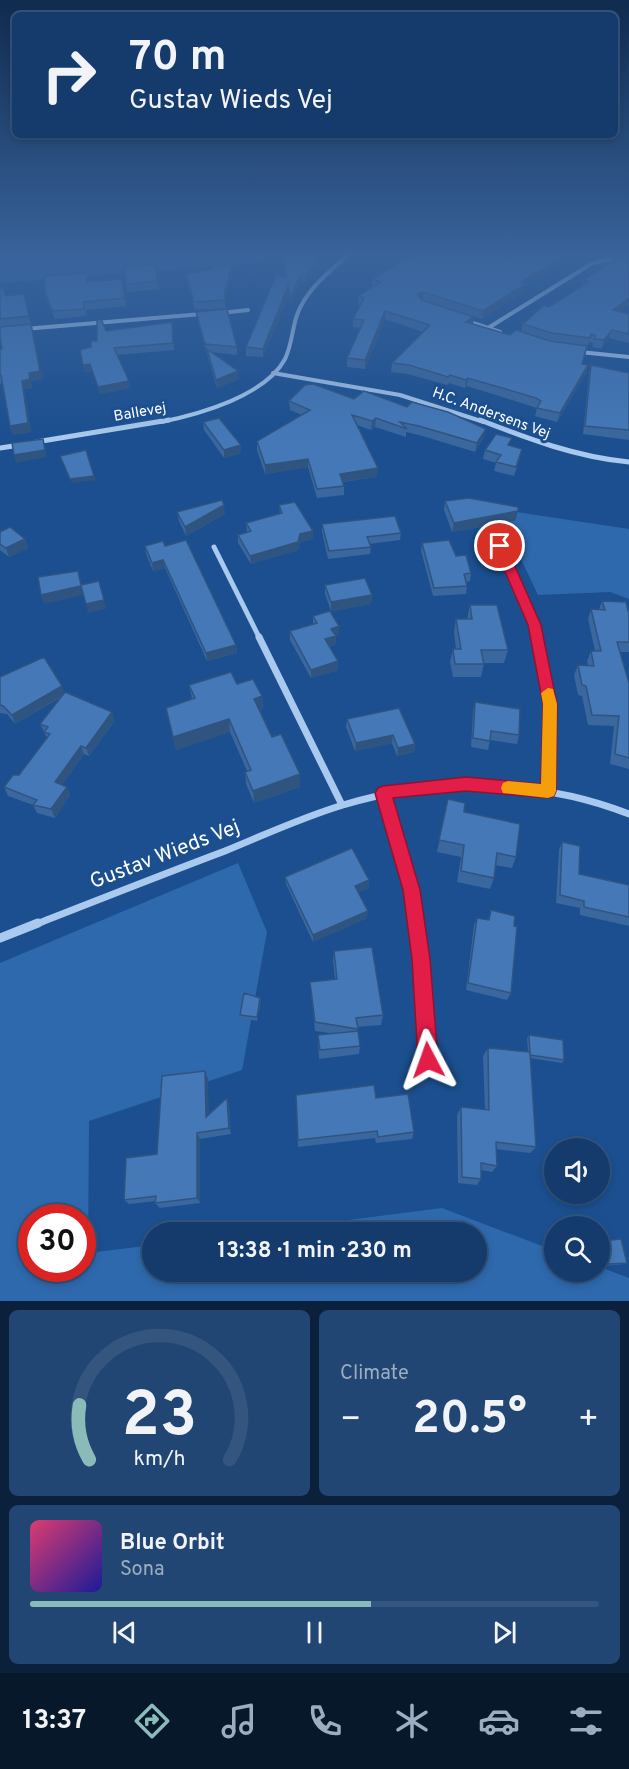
<!DOCTYPE html>
<meta charset="utf-8">
<style>
:root{--surface:#143b6b;--page:#214673;--text:#f1f3f6;--muted:#9dadc1;--line:#33557e;--accent:#8bbbb9}
body{margin:0;font-family:Overpass,sans-serif;background:var(--page);color:var(--text);height:100vh;display:flex;flex-direction:column;font-size:22px;white-space:nowrap}
*{box-sizing:border-box;margin:0}
p{font-size:20px;color:var(--muted)}
.icon{flex:none;width:33px;height:33px;fill:none;stroke:currentColor;stroke-width:2;stroke-linecap:round;stroke-linejoin:round}
.map{position:relative;height:1301px;overflow:hidden}
.sheet{display:flex;flex-direction:column;gap:9px;padding:9px;background:#0b203b;flex:1}
.sheet>*{flex:none}
.banner{position:absolute;left:12px;top:12px;width:606px;height:126px;border-radius:9px;box-shadow:0 3px 9px #0003,0 0 0 2px var(--line);background:#143b6b;color:var(--text);overflow:hidden}
.tools{position:absolute;left:544px;top:1138px;display:grid;gap:12px}
.tools a{display:grid;place-items:center;width:66px;height:66px;border-radius:50%;background:var(--surface);box-shadow:0 3px 9px #0003,0 0 0 2px var(--line);font-size:30px}
.speed{position:absolute;left:18px;top:1204px;display:flex;gap:12px;font-size:30px;font-weight:700;text-align:center}
.speed>*{display:grid;place-content:center;width:78px;height:78px;border-radius:50%;background:var(--surface);box-shadow:0 3px 9px #0003,0 0 0 2px var(--line);line-height:1}
.speed .limit{border:9px solid #d22;background:#fff;color:#111}
.pin{position:absolute;display:grid;place-items:center;width:51px;height:51px;color:#fff;margin:-26px;border:3px solid #fff;border-radius:50%;box-shadow:0 2px 6px #0007}
.me{position:absolute;width:66px;margin:-33px;rotate:356deg;stroke-linejoin:round;filter:drop-shadow(0 0 4px #0008)}
.turn{display:flex;align-items:center;gap:21px;height:126px;padding:0 18px;font-size:27px}
.turn .icon{width:78px;height:78px;stroke-width:2.5}
.turn b{display:block;font-size:42px;line-height:51px}
.big{font-size:45px;font-weight:700;line-height:1.1}
.sheet .widget{flex:1;display:flex;flex-direction:column;justify-content:center;gap:9px;min-width:0;padding:0 21px;border-radius:9px;background:var(--page)}
.sheet .dial{align-items:center;gap:0}
.dial svg{height:156px;overflow:visible;fill:none;stroke:var(--line);stroke-width:7;stroke-linecap:round;text-anchor:middle}
.dial text{fill:var(--text);stroke:none}
.song{display:flex;align-items:center;gap:18px}
.cover{width:72px;height:72px;border-radius:9px;background:linear-gradient(135deg,hsl(340 70% 55%),hsl(240 70% 35%))}
.played{height:6px;border-radius:3px;background:linear-gradient(90deg,var(--accent) 60%,var(--line) 60%)}
.keys{display:flex;justify-content:space-around;direction:ltr}
.heat{display:flex;justify-content:space-between;align-items:center;font-size:33px;direction:ltr}
.sheet .tiles{flex:1;display:grid;gap:9px;grid-template-columns:1fr 1fr}
.widget:last-child{grid-column:span 2}
.trip{position:absolute;left:142px;top:1222px;width:345px;height:60px;border-radius:30px;background:var(--surface);box-shadow:0 3px 9px #0003,0 0 0 2px var(--line);font-weight:700;line-height:60px;text-align:center}
.tabs{display:flex;height:96px;justify-content:space-around;align-items:center;background:#08182b;color:var(--muted)}
.tabs .icon{width:42px;height:42px}
.tabs .on{color:var(--accent)}
.tabs b{font-size:27px;color:var(--text)}
.map>svg:first-child{display:block}
.green{fill:#2e69ad;fill-rule:evenodd}
.lines{fill:none;stroke-linecap:round;stroke-linejoin:round}
.street-far3{stroke:#a9c9ee;stroke-width:4}
.street-far2{stroke:#a9c9ee;stroke-width:5}
.street-far1{stroke:#a9c9ee;stroke-width:7}
.street{stroke:#a9c9ee;stroke-width:9}
.wall{fill:#3a679d}
.shaded-wall{fill:#305480}
.building{fill:#4478b7;stroke:#305480;stroke-width:1.5}
.route{fill:#e11d48;stroke:#92132f;stroke-width:1.5}
.slow{fill:#f59e0b}
.labels{text-anchor:middle;dominant-baseline:central;stroke-width:6;stroke-linejoin:round;paint-order:stroke}
.far-street-label{font-size:15px;fill:#fff;stroke:#1b4f8f}
.near-street-label{font-size:21px;fill:#fff;stroke:#1b4f8f}
</style>
<div class="map">
<svg width="629" height="1301" viewBox="0 0 629 1301">
<rect width="100%" height="100%" fill="#1b4f8f"/>
<path class="green" d="M0,256h269l-14,7 -255,20z
M497,509l132,20v70l-19,-7 -72,3z
M238,863l29,69 -25,138 -153,51 -1,132 65,-8v27h324v-39h-231l196,-25 113,43v21h45v-5l29,11v23h-629v-338zM32,1218h50v51h-50z"/>
<g class="lines">
<path class="street-far3" d="M221,313l27,-3
M467,321l33,11
M488,328l103,-64 14,-4h24
M24,329l178,-15
M580,352l49,5
M273,373l127,22 84,27
M161,422c39,-8 104,-26 124,-63 7,-14 7,-30 12,-44 9,-25 31,-42 50,-59"/>
<path class="street-far2" d="M480,420c49,19 96,37 149,42
M36,442l133,-22
M0,448l20,-3
M214,547l46,92
M478,548l22,-2 34,79 3,14"/>
<path class="street-far1" d="M259,637l83,168
M536,637l14,67 -2,87
M383,793l29,97 5,35
M34,925c64,-25 127,-50 191,-74 39,-16 78,-34 118,-46 91,-28 197,-26 286,9"/>
<path class="street" d="M416,923l12,137
M0,938l38,-15"/>
</g>
<path class="wall" d="M282,256h44l-20,27 -5,-1 -11,22 -1,-10 -26,63 -17,-1v-9l39,-71z
M629,256v49l-9,6 9,3v29l-20,-5 -8,11 -9,-2 1,-4 -4,-1 -7,22 4,9 -29,49 -22,-6 2,-8 -3,-1 -67,-21 -2,2 -16,-5 -2,2 -39,-11 -17,-2 1,-9 31,-31 -38,-13 -20,50 -18,-2v-9l13,-30 -7,-1v-8l7,-14 -2,-1v-8l14,-9v-8l153,8 -1,5 -42,27 -60,-19 51,24 37,11 11,-3 2,-8 59,-38 2,-6z
M211,266h21v8l-7,26 1,8 -31,2 -8,-29 -1,-7 26,-5z
M122,279l4,27 -40,4v6l-31,3 -8,-19 -2,-8 44,-12v2z
M158,281l1,8 -32,3 -1,-8z
M0,289h4l2,6 18,-1 19,85 -12,2 1,7 -8,1 7,43 -18,3 -3,-9 -8,-43 -2,1v-35h2l-2,-12z
M196,312l41,35v8l-27,-3 29,27 -22,9 -9,-31 -1,-6h-1l-9,-33z
M172,322l2,28 -57,5 12,26 1,7 -30,6 -8,-23 -7,1 -2,-7 8,-18 15,-16z
M591,365l38,8v67l-46,-6 6,-60z
M354,399l130,38 -9,15 -56,-17 -13,-3v5l-31,-10 -4,3 -14,-5 20,52 -34,5 1,4v9l-27,3 -9,-31 -43,7 -8,-24v-9l45,-26 -12,-5 -1,-9z
M203,422l38,23v8l-17,5 -20,-28z
M511,446l9,12 -6,18 -20,-5 2,-8 -13,-4 2,-9z
M445,501l70,20 -63,11 -8,-22z
M279,505l34,26v8l-13,3 -2,8 -47,14 -13,-21v-8l9,-2 -1,-10 34,-10z
M177,512l48,2 -39,22 -7,-15z
M322,524l79,9 -1,7 -31,4 2,3 -1,7 -42,5 -6,-27z
M0,532l25,7 3,9 -19,9 -9,-7z
M422,543l34,13 15,17 -1,8 -4,1 1,4 -1,8 -33,2 -12,-45z
M145,546h20l71,99 1,8 -30,8 -42,-93 -12,3 -7,-17z
M325,585l47,10 -1,9 -40,7 -6,-17z
M602,601l27,10v41h-9l9,31v86l-19,-5 4,-38 -26,-1 -6,-29 -4,-1 -4,-20 4,-10h10l-1,-4 4,-10h4l-7,-32 3,-10h8z
M470,605l38,45 -4,13h-20l-3,14h-28l-3,-15 3,-13h3l-2,-17 2,-13h11z
M313,616l26,10v9l-3,1 -1,9 -6,1 9,15v9l-27,8 -21,-38v-9l23,-7z
M0,677l65,16 50,28 -26,35 -5,-2 -22,31 5,2 3,8 -15,23 -18,-5 -4,-8 -25,-9 -4,-9 15,-12 28,-37 -7,-14 23,-28 -48,28 -8,-10 -7,-1z
M237,684l25,12 1,13 -3,1 12,27 28,37v13l-46,16 -8,-19 -1,-12 2,-1 -17,-39 -54,18 -10,-42 26,-9 -3,-14z
M475,702l44,33 -2,9 -27,-4 -2,10 -17,-3 2,-36z
M347,719l68,25 -1,8 -17,4 -5,-13 -37,8 -9,-24z
M448,799l68,58 -4,11 -17,-3 -1,13 -4,11 -33,-7 4,-25 -24,-5z
M562,842l17,32 50,11v41l-49,-11v-7l-24,-5 3,-53z
M285,877l84,3v8l-11,4 9,26 -54,24 -27,-58z
M491,910l20,83 -4,7 -41,-10 8,-65 3,-7 11,2z
M334,951l49,64 -2,10 -24,2 3,19 -1,8 -40,5 -1,-24 12,-2 -15,-2 -5,-49 25,-3 -2,-18z
M261,1001l-4,20 -16,-3 -1,-3z
M529,1035l35,25 -2,3 -32,-5 6,89 -6,6 -34,-4 1,17 -5,6 -11,-2v9l-4,6 -19,-2 -1,-68 4,-8 24,3 -2,-54 5,-8 40,4 -1,-14z
M205,1071l3,8v35l19,-16 2,7 2,29 -31,5v64l-40,5 -5,-5 1,-2 -27,3 -5,-4 33,-46z
M296,1095l118,37 -2,7 -36,4 -1,-5 -77,9z
M602,1241l25,22 -3,1 -19,2 -5,-21v-3z"/>
<path class="shaded-wall" d="M321,256h5l-20,27v-8z
M565,256h11l-51,31 -1,5 -42,27 1,-8 38,-29z
M232,266v8l-7,26 -1,-5z
M301,274v8l-11,22v-7z
M288,286l1,8 -26,63v-8z
M423,292l-1,8 -5,2 1,-8z
M629,298v7l-18,13 2,-8z
M385,311v8l-20,50v-9z
M474,317l-1,8 -7,-3z
M31,324l12,55 -12,2 1,7 -8,1 7,43 -18,3 -3,-9 12,-45 7,-8z
M612,330l-3,8 -8,11 3,-9z
M90,364l2,7 -7,1 -2,-7z
M588,365l-2,8 -29,49 3,-9z
M238,371l1,8 -22,9 -1,-8z
M468,378l-1,8 -2,2 1,-8z
M129,381l1,7 -30,6 -2,-7z
M376,418l-1,9 -4,3 1,-9z
M486,429l-2,8 -9,15 2,-9z
M43,439l4,18 -31,6 -2,-8z
M241,445v8l-17,5v-8z
M308,459v8l-43,7v-9z
M378,468l-1,9 -37,5v-8z
M94,476l2,4 -24,3 -2,-4z
M224,505l1,9 -39,22 -1,-9z
M518,511l-3,10 -63,11 2,-9z
M313,531v8l-13,3 -2,8 -47,14 -1,-8 50,-22z
M25,539l3,9 -19,9 -3,-9z
M163,560l2,8 -12,3 -1,-8z
M81,586l3,9 -40,9 -3,-9z
M372,595l-1,9 -40,7v-9z
M104,600l2,9 -18,4 -2,-9z
M339,626v9l-3,1 -1,9 -10,3v-9l6,-10z
M236,645l1,8 -30,8 -1,-8z
M338,661v9l-27,8v-8z
M62,686l3,8 -50,30 -3,-9z
M262,696l1,13 -7,2 -2,-12z
M112,712l3,9 -26,35 -3,-8z
M229,719l1,13 -54,18 -3,-13z
M393,735l-1,8 -37,8 1,-8z
M415,744l-1,8 -17,4 1,-8z
M81,746l3,8 -26,37 -3,-9z
M300,774v13l-46,16 -1,-12z
M67,787l3,8 -15,23 -4,-9z
M369,880v8l-15,6 1,-8z
M368,911l-1,7 -54,24v-7z
M260,998l1,3 -4,20v-4z
M205,1071l3,8 1,44 -3,-6z
M227,1098l2,7 2,29 -2,-6z
M197,1133l3,6v64l-3,-5z"/>
<path class="building" d="M283,256h38l-15,19 -5,-1 -11,23 -2,-11 -25,63 -17,-2 30,-72 10,2z
M414,256h151l-44,26 4,2 -42,27 -60,-19 -5,2 3,6 53,17 -8,5 44,13 6,-5 34,11 37,5 -5,18 6,1 -28,48 -23,-5 4,-7 -5,-3 -68,-20 -2,2 -16,-5 -2,2 -39,-12 -17,-2 38,-38 -45,-14 -20,49 -18,-2 17,-38 -11,-1 11,-21 -6,-2 23,-14 -9,-3 21,-13z
M620,256h9v42l-16,12 16,4v20l-17,-4 -8,10 -9,-1v-4l-4,-1 -1,4 -38,-5 -29,-9 21,-19 5,2 40,-25 -5,-2z
M154,264l4,17 -32,3 -2,-17z
M211,266h21l-8,29 1,5 -31,2 -8,-28 26,-5z
M87,273v9l35,-3 2,19 -40,4v7l-31,2 -8,-19v-16z
M0,289h4l1,7 19,-2 5,22 -29,3z
M227,309l10,38 -32,-3 -9,-32z
M101,319l5,12 66,-9 1,21 -59,5 15,33 -31,6 -8,-23 -7,1 -3,-15 11,-3v-6h6v-21z
M31,324l9,47 -11,2 1,6 -8,2 6,42 -18,3 -9,-51h-1v-26h2l-2,-12v-10z
M207,349l31,22 -22,9z
M591,365l38,8v57l-44,-4z
M313,384l41,15 10,-8 43,16 5,-5 36,10 38,17 -9,14 -58,-17 -19,-4 7,7 -31,-11 -4,3 -20,-6 26,53 -38,6 4,12 -27,3 -9,-30 -43,6 -8,-24 53,-31 -21,-9 16,-16z
M219,418l22,27 -17,5 -21,-28z
M496,434l16,4 -4,7 14,4 -6,18 -20,-5 5,-7 -16,-5z
M43,439l2,11 -31,5 -2,-12z
M86,450l8,26 -24,3 -10,-23z
M469,498l49,9v4l-64,12 -9,-22z
M222,500l2,5 -39,22 -8,-15z
M295,502l18,29 -13,3 -2,8 -48,14 -12,-21 13,-4 -5,-8 36,-10 -3,-8z
M395,516l6,17 -34,4 4,10 -42,4 -7,-27z
M10,527l15,12 -19,9 -6,-4v-12z
M186,540l50,105 -30,8 -43,-93 -11,3 -7,-17 18,-5 2,5z
M449,540l7,16 10,-1 5,18 -7,1 3,12 -33,2 -12,-45z
M78,571l3,14 18,-4 5,19 -18,4 -5,-18 -40,9 -3,-18z
M365,578l7,17 -41,7 -6,-17z
M602,601l24,1 2,9h1v31h-12l12,41v75l-14,-4 4,-38 -27,-1 -6,-29 -4,-1 -4,-20 16,1 -3,-15h10l-10,-42 14,1z
M470,605h27l11,45h-27l3,14h-29l-2,-15h8l-5,-30h16z
M330,611l9,15 -8,3 5,7 -11,3 13,22 -27,9 -21,-39 27,-8 -4,-7z
M44,657l18,29 -50,29 -9,-9 -3,-1v-28z
M231,672l6,12 16,-5 9,17 -8,3 18,38 9,-3 19,40 -47,17 -8,-19 6,-2 -22,-51 -56,18 -7,-29 29,-10 -6,-13z
M65,692l47,20 -26,36 -5,-2 -26,36 12,5 -16,22 -18,-4 4,-5 -33,-13 9,-12h6l31,-41 -6,-2 4,-5 -8,-3z
M475,702l45,7 -1,26 -28,-4 -1,10 -17,-3z
M399,708l16,36 -17,4 -5,-13 -37,8 -9,-24z
M448,799l17,4 -1,9 56,12 -4,33 -19,-4 -3,25 -33,-7 3,-26 -25,-5z
M562,842l18,4 -1,28 50,11v32l-45,-10v-6l-24,-6z
M352,848l17,32 -14,6 13,25 -55,24 -28,-58z
M491,910l24,6 -1,10 3,1 -6,66 -43,-10 9,-65 12,2z
M372,947l11,68 -27,3 2,11 -43,-7 -5,-40 27,-3 -3,-28z
M244,993l16,5 -3,19 -17,-2z
M358,1031l2,15 -40,4 -2,-15z
M529,1035l34,5 1,20 -34,-5z
M488,1048l42,4 6,95 -40,-5 1,24 -16,-3v16l-19,-2 -1,-70 28,3z
M205,1071l1,46 21,-19 2,30 -32,5v65l-42,5 1,-7 -32,4 2,-42 31,-4 5,-78z
M374,1085l2,13 32,-4 6,38 -36,5 -1,-6 -79,9 -2,-45z
M621,1239l6,24 -19,1 -6,-23z"/>
<linearGradient id="sky" x2="0" y2="1"><stop stop-color="#0f2b4f"/><stop offset="0.58" stop-color="#39639b"/><stop offset="1" stop-color="#39639b" stop-opacity="0"/></linearGradient>
<rect width="629" height="438" fill="url(#sky)"/>
<path class="route" d="M500,542l6,4 35,79 16,79 -1,87 -2,5 -6,2 -82,-7 -73,7 27,92 10,69 8,101 -3,7 -7,3 -7,-3 -3,-7 -6,-101 -9,-69 -28,-97 3,-5 5,-2 83,-9 75,7 2,-80 -15,-79 -34,-79z"/>
<path class="slow" d="M548,688l5,1 4,15 -1,87 -2,5 -6,2 -45,-5 -2,-5 2,-5 5,-2 33,3 2,-80 -2,-11z"/>
<g class="labels">
<g class="far-street-label">
<text transform="translate(140 413) rotate(-10)">Ballevej</text>
<text transform="translate(491 414) rotate(20)">H.C. Andersens Vej</text>
</g>
<g class="near-street-label">
<text transform="translate(165 855) rotate(-21)">Gustav Wieds Vej</text>
</g>
</g>
</svg>
<div class="tools">
<a><svg class="icon" aria-label="sound" viewBox="0 0 24 24"><path d="M4 9h4l5-4v14l-5-4H4zM17 9q2 3 0 6"/></svg></a>
<a><svg class="icon" aria-label="search" viewBox="0 0 24 24"><circle cx="10" cy="10" r="6"/><path d="M15 15l6 6"/></svg></a>
</div>
<div class="speed"><div class="limit">30</div></div>
<div class="pin" style="left:500px;top:546px;background:#d93025"><svg class="icon" aria-label="arrive" viewBox="0 0 24 24"><path d="M6 21V4h12l-3 4 3 4H6"/></svg></div>
<svg class="me" style="left:428px;top:1060px" viewBox="-20 -20 40 40"><path d="M0-17L14 15 0 8-14 15z" fill="#e11d48" stroke="#fff" stroke-width="4"/></svg>
<div class="trip">13:38 · 1 min · 230 m</div>
<div class="banner">
<div class="turn"><svg class="icon" aria-label="right" viewBox="0 0 24 24"><path d="M7 20v-9h11M14 6l5 5-5 5"/></svg><div><b>70 m</b>Gustav Wieds Vej</div></div>
</div>
</div>
<section class="sheet">
<div class="tiles">
<div class="widget dial"><svg viewBox="0 0 100 80">
<path d="M14 69A42 42 0 1 1 86 69"/>
<path d="M14 69A42 42 0 0 1 9 41" stroke="#8bbbb9"/>
<text x="50" y="56" font-size="32" font-weight="700">23</text>
<text x="50" y="72" font-size="11">km/h</text>
</svg></div>
<div class="widget"><p>Climate</p>
<div class="heat"><a>−</a><b class="big">20.5°</b><a>+</a></div>
</div>
<div class="widget">
<div class="song"><i class="cover"></i><div><b>Blue Orbit</b><p>Sona</p></div></div>
<div class="played"></div>
<div class="keys"><svg class="icon" aria-label="previous" viewBox="0 0 24 24"><path d="M18 5L8 12l10 7zM5 5v14"/></svg><svg class="icon" aria-label="pause" viewBox="0 0 24 24"><path d="M8 5v14M16 5v14"/></svg><svg class="icon" aria-label="next" viewBox="0 0 24 24"><path d="M6 5l10 7-10 7zM19 5v14"/></svg></div>
</div>
</div>
</section>
<nav class="tabs">
<b>13:37</b>
<svg class="icon on" aria-label="directions" viewBox="0 0 24 24"><path d="M12 3l9 9-9 9-9-9zM9 14v-3h6M13 9l2 2-2 2"/></svg>
<svg class="icon" aria-label="music" viewBox="0 0 24 24"><path d="M9 18V5l10-2v13"/><circle cx="6" cy="18" r="3"/><circle cx="16" cy="16" r="3"/></svg>
<svg class="icon" aria-label="phone" viewBox="0 0 24 24"><path d="M5 4h4l2 5-3 2q2 4 5 5l2-3 5 2v4C11 20 4 13 5 4z"/></svg>
<svg class="icon" aria-label="climate" viewBox="0 0 24 24"><path d="M12 3v18M4 7l16 10M4 17L20 7"/></svg>
<svg class="icon" aria-label="car" viewBox="0 0 24 24"><path d="M5 17H2v-5l4-1 3-4h7l3 4 3 1v5h-3M9 17h6M6 11h13"/><circle cx="7" cy="17" r="2"/><circle cx="17" cy="17" r="2"/></svg>
<svg class="icon" aria-label="filters" viewBox="0 0 24 24"><path d="M4 7h16M4 17h16"/><circle cx="9" cy="7" r="2"/><circle cx="15" cy="17" r="2"/></svg>
</nav>
